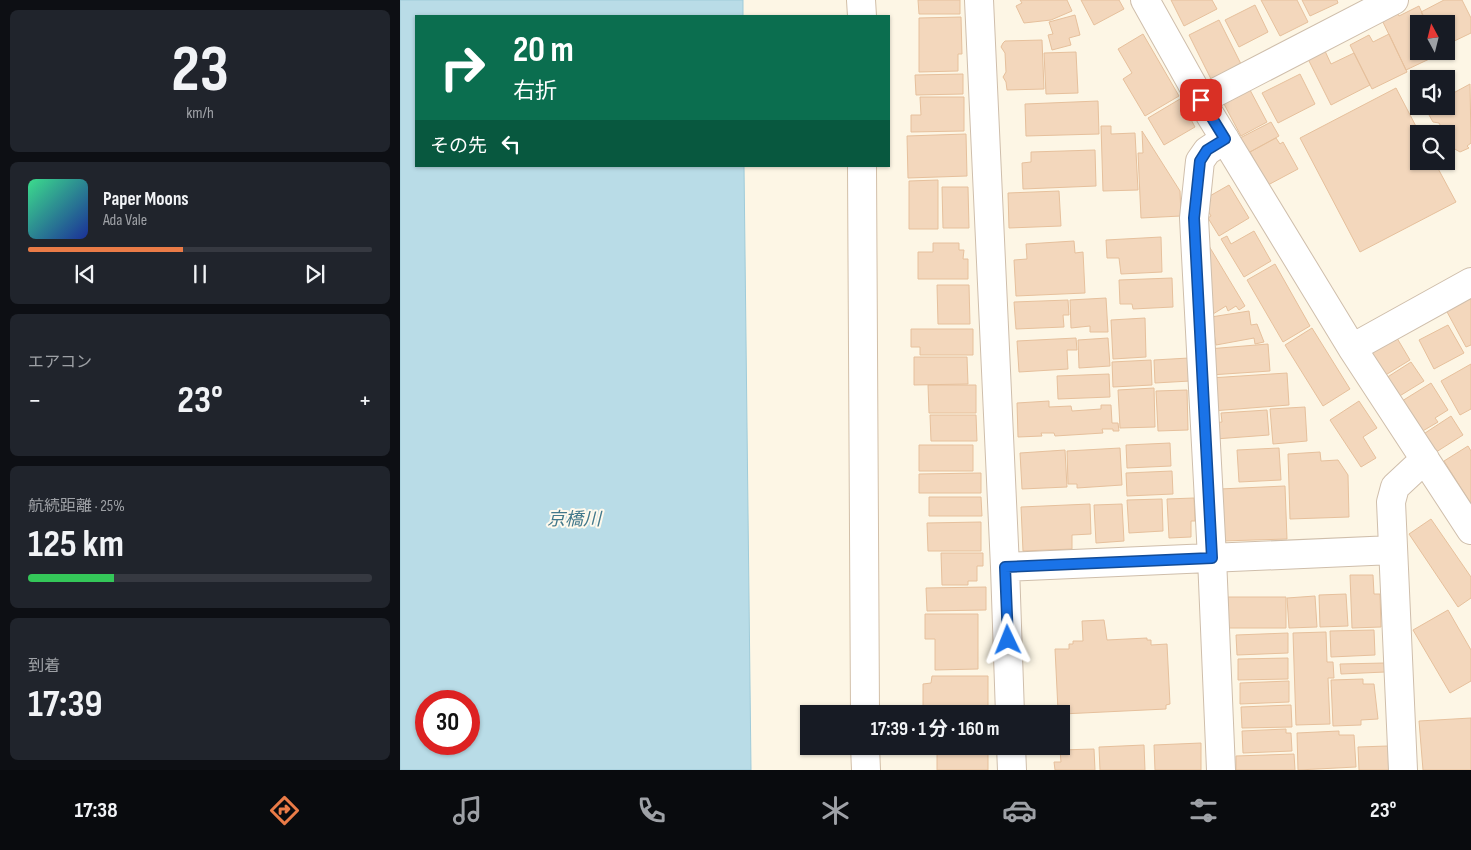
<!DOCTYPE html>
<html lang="ja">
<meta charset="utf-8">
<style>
:root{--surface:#171b24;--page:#20242c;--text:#f1f3f6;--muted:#9ea1a6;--line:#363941;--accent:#ea7b47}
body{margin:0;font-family:"Sofia Sans Condensed","Noto Sans JP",sans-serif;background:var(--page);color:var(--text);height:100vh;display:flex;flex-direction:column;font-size:19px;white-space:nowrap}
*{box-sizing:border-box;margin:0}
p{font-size:16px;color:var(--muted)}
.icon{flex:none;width:28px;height:28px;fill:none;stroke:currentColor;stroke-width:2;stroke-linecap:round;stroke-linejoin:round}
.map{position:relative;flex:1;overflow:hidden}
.sheet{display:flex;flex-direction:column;gap:10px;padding:10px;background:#0d0f14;width:400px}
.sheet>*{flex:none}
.banner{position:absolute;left:15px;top:15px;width:475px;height:152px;border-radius:0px;box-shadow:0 1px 4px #0004;background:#0b6e4f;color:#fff;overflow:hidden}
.needle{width:32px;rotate:353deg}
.buttons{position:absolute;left:1010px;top:15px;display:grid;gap:10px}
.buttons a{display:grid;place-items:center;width:45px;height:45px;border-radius:0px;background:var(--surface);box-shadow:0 1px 4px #0004;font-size:25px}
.speed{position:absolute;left:15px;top:690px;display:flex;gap:10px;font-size:25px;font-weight:700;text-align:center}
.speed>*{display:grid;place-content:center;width:65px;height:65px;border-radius:50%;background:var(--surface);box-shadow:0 1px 4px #0004;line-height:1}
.speed .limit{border:8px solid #d22;background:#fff;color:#111}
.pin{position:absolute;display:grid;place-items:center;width:42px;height:42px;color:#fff;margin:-21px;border-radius:10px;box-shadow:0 2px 8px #0006}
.me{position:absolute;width:55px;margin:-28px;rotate:358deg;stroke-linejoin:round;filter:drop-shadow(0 0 4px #0008)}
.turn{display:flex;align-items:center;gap:18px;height:105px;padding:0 15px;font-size:22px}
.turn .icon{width:65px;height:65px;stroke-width:2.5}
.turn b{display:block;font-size:35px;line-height:42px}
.then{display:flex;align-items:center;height:48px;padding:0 15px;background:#0003;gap:10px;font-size:19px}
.big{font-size:38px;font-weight:700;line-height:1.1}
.sheet .card{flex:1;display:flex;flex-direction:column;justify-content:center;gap:8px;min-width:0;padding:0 18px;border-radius:8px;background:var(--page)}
.sheet .dial{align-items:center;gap:0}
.dial b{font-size:65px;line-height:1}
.song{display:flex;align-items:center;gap:15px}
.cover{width:60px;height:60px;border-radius:8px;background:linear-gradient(135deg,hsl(150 70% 55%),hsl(230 70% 35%))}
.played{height:5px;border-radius:2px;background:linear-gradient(90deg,var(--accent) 45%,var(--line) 45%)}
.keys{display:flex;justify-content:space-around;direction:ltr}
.heat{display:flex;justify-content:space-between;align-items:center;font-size:28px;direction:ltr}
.charge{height:8px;border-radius:4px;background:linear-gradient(90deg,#34c759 25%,var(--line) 0)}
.trip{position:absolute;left:400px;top:705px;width:270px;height:50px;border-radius:0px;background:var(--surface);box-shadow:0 1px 4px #0004;font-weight:700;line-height:50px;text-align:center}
.tabs{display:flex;height:80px;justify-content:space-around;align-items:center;background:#090b0e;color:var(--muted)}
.tabs .icon{width:35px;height:35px}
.tabs .active{color:var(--accent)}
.tabs b{font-size:22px;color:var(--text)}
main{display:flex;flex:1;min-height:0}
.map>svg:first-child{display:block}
.water{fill:#b9dce7;stroke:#9fcbd9;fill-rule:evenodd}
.building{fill:#f3d7bc;stroke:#e6c09c}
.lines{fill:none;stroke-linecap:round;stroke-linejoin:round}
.street-casing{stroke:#cfbeab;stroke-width:30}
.secondary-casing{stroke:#d2bfa8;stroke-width:30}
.street{stroke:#fff;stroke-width:28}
.secondary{stroke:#fff;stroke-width:28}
.route-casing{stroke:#114b97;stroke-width:12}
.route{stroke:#1a73e8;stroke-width:9}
.labels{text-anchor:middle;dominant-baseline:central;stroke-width:4;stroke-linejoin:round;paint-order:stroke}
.water-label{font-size:18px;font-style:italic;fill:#42788b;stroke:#fff9ec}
</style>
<main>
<section class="sheet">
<div class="card dial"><b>23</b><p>km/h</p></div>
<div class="card">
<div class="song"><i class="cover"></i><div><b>Paper Moons</b><p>Ada Vale</p></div></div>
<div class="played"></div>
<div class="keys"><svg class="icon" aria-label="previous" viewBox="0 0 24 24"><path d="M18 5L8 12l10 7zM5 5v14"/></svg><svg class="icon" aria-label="pause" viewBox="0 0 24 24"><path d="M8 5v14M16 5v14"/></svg><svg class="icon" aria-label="next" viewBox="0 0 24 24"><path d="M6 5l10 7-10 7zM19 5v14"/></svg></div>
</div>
<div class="card"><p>エアコン</p>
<div class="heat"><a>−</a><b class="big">23°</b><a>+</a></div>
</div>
<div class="card"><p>航続距離 · 25%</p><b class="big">125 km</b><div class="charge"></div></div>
<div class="card"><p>到着</p><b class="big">17:39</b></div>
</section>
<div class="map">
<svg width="1071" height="770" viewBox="0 0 1071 770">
<rect width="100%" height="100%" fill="#fdf6e5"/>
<path class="water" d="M0,0h343v16h-327v150h328l7,604h-351zM26,701h43v43h-43z"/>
<path class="building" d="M518,0h42v14h-41z
M620,0h47l5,11 -21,9 -27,3 -8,-17 6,-3z
M681,0h38l5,9 -30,16z
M771,0h41l5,9 -33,17z
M861,0h36l11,22 -28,14z
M902,0h35l1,3 -28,13z
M1044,0h18l9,18v15l-25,12v-21h-19l-6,-12z
M855,5l13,27 -29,15 -14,-27z
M1019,6l8,18h-8v27h22l1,2 -36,17 -25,-52 15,-8 3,6z
M675,15l5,20 -11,3 2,7 -19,5 -4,-15 5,-1 -4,-12z
M561,17l1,37h-4v17l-39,1v-54z
M819,20l22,44 -30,15 -22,-44z
M743,34l36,62 -34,20 -22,-37 9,-6 -14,-24z
M989,34l18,38 -35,17 -22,-44 19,-10 4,7z
M642,40l2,49 -37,1 -1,-8 -3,-5 3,-5 -1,-19 -4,-6 2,-4 2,-2z
M925,51l6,13 23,-11 16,32 -39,20 -23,-46z
M676,52l2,41 -32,1 -2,-41z
M563,74v20l-47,1 -1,-20z
M900,74l15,30 -37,19 -16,-30z
M1070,84l1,59 -4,3 2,2 -9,4 -7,-4 -14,-25 -6,-1 -8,-14 21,-2v-9z
M996,88l24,46h-1v27h15l22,41 -96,50 -60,-114z
M850,90l17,32 -26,14 -17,-32z
M520,97h44v34l-53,1v-17h10z
M780,99l15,28 -31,18 -16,-27z
M698,101l1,33 -73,2 -1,-32z
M871,122l8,14 -31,17 -8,-15z
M701,126h10v8l24,-1 3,57 -35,1z
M742,131l38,60 1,25 -40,2 -3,-65h5z
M566,134l1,42 -59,2 -1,-42z
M876,138l4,6 3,-2 15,27 -30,16 -18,-33z
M695,150l1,36 -73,3 -1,-26 9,-1v-10z
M538,180v49h-29v-48z
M829,185l20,33 -30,18 -11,-18 3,-2 -6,-11 6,-4 -3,-4z
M542,187h26l1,41h-26z
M659,191l2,35 -52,2 -1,-35z
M854,231l17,30 -27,16 -23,-38 6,-3 4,8z
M761,237l1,35 -41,2 -2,-16h-12l-1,-18z
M674,241l1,12 8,-1 2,41 -69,3 -2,-36 13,-1 -1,-15z
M806,241l39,65 -6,4 -3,-4 -8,5 -2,-5 -13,8 -10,-17z
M533,243h26v7h5l-1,9h5v20h-50v-27h15z
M875,264l35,62 -27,16 -36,-62z
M772,278l1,29 -40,2 -1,-5h-12l-1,-24z
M537,285h32l1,39h-32z
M1071,297v48l-5,2 -20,-37z
M706,298l2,34h-18v-6l-19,2 -1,-28z
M668,300l1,15h-6l1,12 -48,2 -2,-27z
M849,311l2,14 6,-1 7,18 -9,2 -1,-6 -38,7 -5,-28z
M745,318l1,39 -33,2 -2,-39z
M1048,325l16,28 -30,16 -15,-29z
M912,328l38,61 -27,17 -38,-61z
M991,328l19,32 -26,16 -20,-32z
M511,329h62v26h-53v-8h-9z
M676,338l1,12h-10l1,19 -49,3 -2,-31z
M708,338l2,28 -31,2 -1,-28z
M868,344l2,27 -60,4 -2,-26z
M514,357h53l1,27 -54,1z
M789,358l1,23 -35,2 -1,-23z
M751,360l1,25 -39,2 -1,-25z
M1011,362l13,19 -26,16 -12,-19z
M1071,364v45l-11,6 -19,-34z
M887,373l2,32 -77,6 -2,-33z
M709,374l1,23 -52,2 -1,-23z
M1031,383l17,27 -13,8 3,4 -17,10 -19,-31z
M528,385h48v28h-47z
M754,388l1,39 -35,1 -2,-38z
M787,390l1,40 -30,1 -2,-40z
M649,401v6l22,-1 1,5 29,-2v-4h10l1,18h6l1,8h-6v-2h-11l1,4 -48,3 -1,-3h-13l1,3 -24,1 -1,-34z
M959,401l18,27 -14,9 13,21 -15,9 -31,-47z
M905,407l2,34 -34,3 -3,-35z
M867,410l2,25 -54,4 -1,-16 8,-1 -1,-9z
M530,415h46l1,26h-46z
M1051,416l12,19 -30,19 -11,-19z
M770,443l1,23 -44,2 -1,-23z
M519,445h54v26h-54z
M1068,446l3,5v53l-27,-43z
M720,448l2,37 -45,3v-4h-9l-1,-33z
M879,448l2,32 -42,2 -2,-32z
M665,450l2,37 -45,2 -2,-36z
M920,452l1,9 17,-1 10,15 1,42 -59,2 -2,-65z
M772,471l1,23 -46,2 -1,-23z
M581,473v20h-62v-19z
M885,486l2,53 -65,2 -2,-52z
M529,497h52l1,19h-53z
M794,498l1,23h-4v16l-22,1 -2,-39z
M762,499l1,32 -34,2 -2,-33z
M690,504l1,30 -19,1v14l-49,2 -2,-44z
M722,504l2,37 -28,2 -2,-38z
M1031,519l40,58v21l-13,9 -49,-73z
M581,522v29h-53l-1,-28z
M541,553h42v13h-6v15h-9v4h-26z
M950,575h23l1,19h6l1,33 -29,1z
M586,587v23l-59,1 -1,-23z
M946,594l2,32 -28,1 -1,-32z
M915,596l2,31 -28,1 -2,-30z
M828,597h58v31h-58z
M1048,610l23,40v31l-21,12 -37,-63z
M525,614h53v55l-43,1v-31h-10z
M704,620l3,20 40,-2v2h4v5l16,-1 3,60 -4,1v4l-104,5v-4h-4l-3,-61h14v-5h4v-3h10l-1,-20z
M974,630l1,25 -44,2 -1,-26z
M926,632l1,30h6l1,16h-6l2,46 -34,1 -3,-92z
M888,633v20l-51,2 -1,-20z
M888,658v21l-50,1v-21z
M984,663l1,9 -44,2 -1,-10z
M532,676h56v31l-65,1v-24l8,-1z
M963,679v5h11l4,35 -17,1v5l-28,1 -2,-46z
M889,681v21l-49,2v-21z
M891,705l1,22 -50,1 -1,-21z
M529,712h59v2h-59z
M1071,718v52h-48l-4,-49z
M886,729v4h5l1,18 -49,2 -1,-22z
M939,731v4h15l2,32 -58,3 -1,-37z
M801,743v27h-46l-1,-25z
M744,745l1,25h-45l-1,-23z
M537,746h51v24h-51z
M988,746l1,24h-30l-1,-23z
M694,749l1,21h-40l-1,-8h7l-1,-12z
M894,754l1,16h-59v-14z"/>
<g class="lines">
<g class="street-casing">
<path id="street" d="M579,0l26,567 5,147
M745,0l56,100 151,248 119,182
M801,100l193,-100
M952,348l119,-66
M605,567l388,-17
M611,746l1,24
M821,770l-9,-212 -18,-340 6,-57 7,-10 18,-12
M1003,770l-12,-268 4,-15 30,-28"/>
</g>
<g class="secondary-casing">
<path id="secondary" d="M461,0l1,16
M462,166l3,548
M465,746l1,24"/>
</g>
<use href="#street" class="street"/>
<use href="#secondary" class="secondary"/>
</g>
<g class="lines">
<g class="route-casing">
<path id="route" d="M608,640l-3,-73 207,-9 -18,-340 6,-57 7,-11 18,-11 -24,-39"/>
</g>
<use href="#route" class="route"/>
</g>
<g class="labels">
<g class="water-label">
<text x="174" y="519">京橋川</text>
</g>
</g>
</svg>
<div class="buttons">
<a><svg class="needle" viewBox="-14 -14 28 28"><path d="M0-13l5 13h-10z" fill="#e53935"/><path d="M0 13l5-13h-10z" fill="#9ea1a6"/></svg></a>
<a><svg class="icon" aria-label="sound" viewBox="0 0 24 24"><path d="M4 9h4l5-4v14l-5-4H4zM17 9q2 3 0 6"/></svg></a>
<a><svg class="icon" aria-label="search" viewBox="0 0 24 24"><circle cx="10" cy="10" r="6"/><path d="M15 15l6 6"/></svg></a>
</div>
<div class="speed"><div class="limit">30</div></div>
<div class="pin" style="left:801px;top:100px;background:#d93025"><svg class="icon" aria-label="arrive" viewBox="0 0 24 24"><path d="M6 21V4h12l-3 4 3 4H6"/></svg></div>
<svg class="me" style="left:608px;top:640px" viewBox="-20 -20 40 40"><path d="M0-17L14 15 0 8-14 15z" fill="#1a73e8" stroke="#fff" stroke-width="4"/></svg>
<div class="trip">17:39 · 1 分 · 160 m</div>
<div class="banner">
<div class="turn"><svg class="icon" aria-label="right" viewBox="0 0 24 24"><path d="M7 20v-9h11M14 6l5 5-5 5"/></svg><div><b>20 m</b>右折</div></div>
<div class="then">その先<svg class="icon" aria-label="left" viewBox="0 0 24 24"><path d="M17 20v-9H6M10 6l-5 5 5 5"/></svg></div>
</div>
</div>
</main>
<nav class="tabs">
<b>17:38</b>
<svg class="icon active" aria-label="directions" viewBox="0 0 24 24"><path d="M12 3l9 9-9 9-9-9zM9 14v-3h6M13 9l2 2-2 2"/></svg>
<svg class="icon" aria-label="music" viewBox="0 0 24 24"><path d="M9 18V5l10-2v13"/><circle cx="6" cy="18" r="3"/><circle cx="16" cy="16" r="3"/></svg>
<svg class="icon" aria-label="phone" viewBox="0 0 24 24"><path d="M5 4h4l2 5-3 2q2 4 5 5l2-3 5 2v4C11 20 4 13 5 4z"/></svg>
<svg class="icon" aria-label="climate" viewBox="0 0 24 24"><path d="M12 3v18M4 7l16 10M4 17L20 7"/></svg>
<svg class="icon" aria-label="car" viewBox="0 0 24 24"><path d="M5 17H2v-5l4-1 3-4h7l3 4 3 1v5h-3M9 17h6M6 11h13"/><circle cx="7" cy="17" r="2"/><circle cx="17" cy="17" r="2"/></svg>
<svg class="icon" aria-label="filters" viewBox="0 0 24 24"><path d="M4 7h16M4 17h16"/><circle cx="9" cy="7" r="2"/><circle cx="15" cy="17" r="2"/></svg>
<b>23°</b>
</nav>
